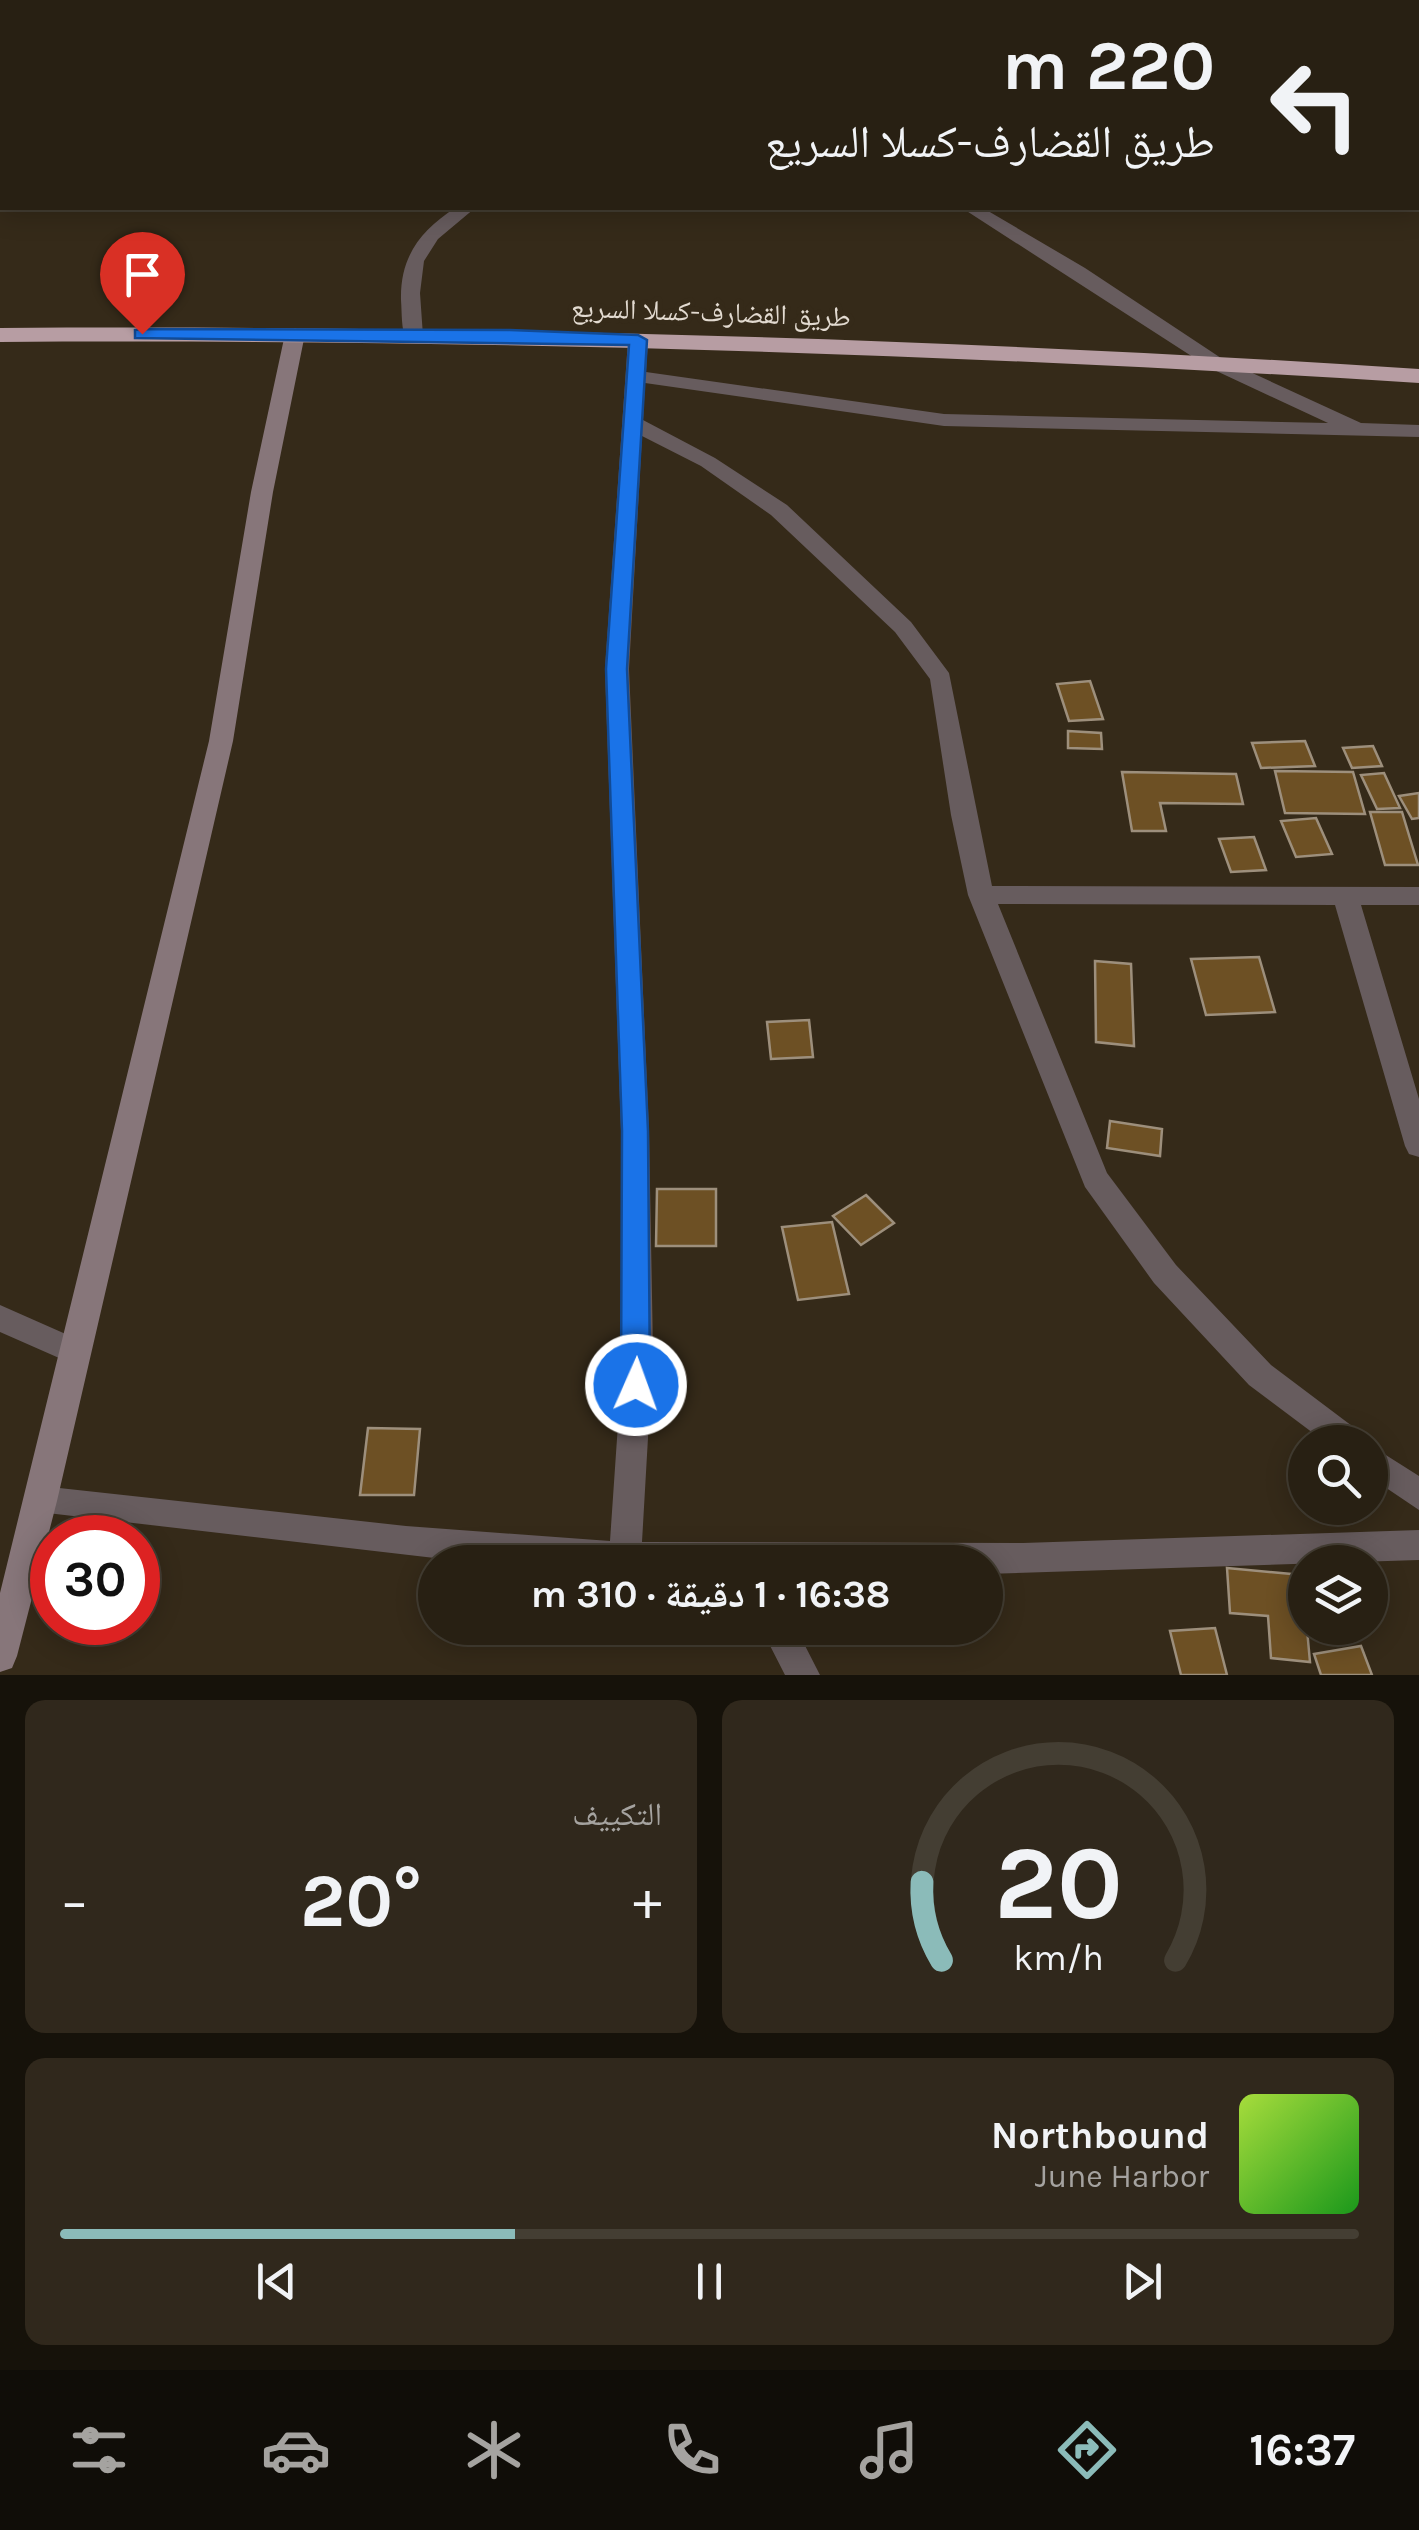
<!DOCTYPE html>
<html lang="ar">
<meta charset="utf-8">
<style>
:root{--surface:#282013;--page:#30281c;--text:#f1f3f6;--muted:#a5a3a0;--line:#443e33;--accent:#8bbbb9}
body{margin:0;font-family:Karla,"Noto Naskh Arabic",sans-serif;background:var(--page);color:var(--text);direction:rtl;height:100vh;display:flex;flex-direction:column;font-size:38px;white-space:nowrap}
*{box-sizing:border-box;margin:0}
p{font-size:32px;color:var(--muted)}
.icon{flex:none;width:55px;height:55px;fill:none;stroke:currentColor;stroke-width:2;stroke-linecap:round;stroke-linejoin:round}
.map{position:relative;height:1675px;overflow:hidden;direction:ltr}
.sheet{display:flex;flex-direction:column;gap:25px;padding:25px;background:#16120a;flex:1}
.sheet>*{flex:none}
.guide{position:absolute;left:0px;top:0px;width:1420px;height:210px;box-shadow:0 5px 25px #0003,0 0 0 2px var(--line);direction:rtl;background:#282013;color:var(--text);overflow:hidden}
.buttons{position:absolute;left:1288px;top:1425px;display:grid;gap:20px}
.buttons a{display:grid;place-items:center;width:100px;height:100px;border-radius:50%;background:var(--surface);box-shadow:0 5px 25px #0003,0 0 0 2px var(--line);font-size:50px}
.speed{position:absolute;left:30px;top:1515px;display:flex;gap:20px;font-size:50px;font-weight:700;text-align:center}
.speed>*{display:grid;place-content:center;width:130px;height:130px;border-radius:50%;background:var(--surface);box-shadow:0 5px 25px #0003,0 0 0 2px var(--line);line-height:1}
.speed .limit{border:15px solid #d22;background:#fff;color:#111}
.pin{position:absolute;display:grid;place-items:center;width:85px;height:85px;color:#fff;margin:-102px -42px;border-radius:50% 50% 50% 0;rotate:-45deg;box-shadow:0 0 10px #0007}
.pin .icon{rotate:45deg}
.me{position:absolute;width:110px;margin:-55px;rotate:2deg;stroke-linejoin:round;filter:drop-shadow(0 0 8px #0008)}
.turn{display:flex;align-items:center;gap:35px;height:210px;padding:0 40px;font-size:45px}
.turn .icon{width:130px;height:130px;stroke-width:2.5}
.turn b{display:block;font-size:70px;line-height:85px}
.big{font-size:75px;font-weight:700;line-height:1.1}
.sheet .widget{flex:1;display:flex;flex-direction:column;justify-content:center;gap:15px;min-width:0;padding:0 35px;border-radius:20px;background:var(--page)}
.sheet .dial{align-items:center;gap:0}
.dial svg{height:260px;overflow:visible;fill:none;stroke:var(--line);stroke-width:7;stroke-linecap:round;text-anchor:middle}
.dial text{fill:var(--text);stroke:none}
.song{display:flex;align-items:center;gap:30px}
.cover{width:120px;height:120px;border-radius:15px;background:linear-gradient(135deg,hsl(80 70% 55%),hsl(120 70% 35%))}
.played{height:10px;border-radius:5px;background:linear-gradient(90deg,var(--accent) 35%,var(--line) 35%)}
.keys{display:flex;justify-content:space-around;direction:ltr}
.heat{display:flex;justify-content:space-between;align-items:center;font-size:55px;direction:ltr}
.sheet .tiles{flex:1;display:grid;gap:25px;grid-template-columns:1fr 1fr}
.widget:last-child{grid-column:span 2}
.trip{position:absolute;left:418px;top:1545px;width:585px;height:100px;border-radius:50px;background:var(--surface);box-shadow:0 5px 25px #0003,0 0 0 2px var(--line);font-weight:700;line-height:100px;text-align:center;direction:rtl}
.tab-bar{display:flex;height:160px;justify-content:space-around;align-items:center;background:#100d08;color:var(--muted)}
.tab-bar .icon{width:70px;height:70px}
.tab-bar .active{color:var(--accent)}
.tab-bar b{font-size:45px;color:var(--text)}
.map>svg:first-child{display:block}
.building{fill:#6d5024;stroke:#9d8f7c;stroke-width:2.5}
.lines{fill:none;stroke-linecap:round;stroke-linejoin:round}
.street{fill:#675c5e;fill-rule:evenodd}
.secondary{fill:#87767a;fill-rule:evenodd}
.highway{fill:#b79da3;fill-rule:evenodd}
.route{fill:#1a73e8;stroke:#114b97;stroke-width:2.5}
.labels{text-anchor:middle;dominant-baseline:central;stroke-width:10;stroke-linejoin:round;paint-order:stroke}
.far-street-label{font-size:28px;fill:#e2dad0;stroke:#352a19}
</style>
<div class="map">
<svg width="1419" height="1675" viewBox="0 0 1419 1675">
<rect width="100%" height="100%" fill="#352a19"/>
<path class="building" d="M1090,681l13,38 -34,2 -12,-37z
M1068,731l33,2 1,16 -34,-1z
M1305,741l10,25 -54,2 -9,-25z
M1373,746l9,20 -30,2 -9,-20z
M1275,771l78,1 12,42 -80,-1z
M1122,772l114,2 7,30 -83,-1 6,28h-34z
M1384,773l16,35 -23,1 -16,-34z
M1419,793v25l-7,1 -13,-23z
M1370,812h32l16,53h-33z
M1316,818l16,36 -36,3 -15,-36z
M1254,837l12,33 -35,2 -12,-33z
M1259,957l16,55 -69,3 -15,-56z
M1095,961l36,3 3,82 -38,-4z
M809,1020l4,37 -42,2 -4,-37z
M1110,1121l52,8 -2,27 -53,-8z
M657,1189h59v57h-60z
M866,1195l28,28 -33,22 -28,-29z
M832,1222l17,72 -51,6 -16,-73z
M368,1428l52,1 -6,66h-54z
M1227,1568l75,7 8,87 -39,-4 -3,-42 -38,-3z
M1215,1628l12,47h-46l-11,-44z
M1361,1646l11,29h-51l-7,-21z"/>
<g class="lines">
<path class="street" d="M516,0h19l1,2h-18z
M455,208h20l-37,31 -14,22 -4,32 3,43 -10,6 -7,-2c-5,-12 -4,-26 -5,-40 -1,-43 19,-69 54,-92z
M962,208h21l102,60 139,92 137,63 58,2v12l-475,-11 -299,-43 -2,37 72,38 72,47 124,117 38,51 43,213 427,1v18h-58l58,194v58l-10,-3 -4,-8 -70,-241 -337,-1 109,269 69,92 95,100 89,67 5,10h-40l-76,-57 -95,-102 -69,-96 -117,-292 -17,-80 -21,-136 -35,-47 -124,-117 -70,-49 -59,-30 -13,233 20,462 4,220 -11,191 381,1 396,-13v30l-434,14v-12h-516l-439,-51 -5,-10 5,-10 11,-5 365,40 204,15 13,-190 -2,-220 -16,-462 23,-329 10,-6 10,6 -2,32 298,42 384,9 -118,-55z
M0,1305l86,38 4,9 -4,9 -11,4 -75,-33z
M1370,1445l49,31v34l-49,-33z
M761,1628h35l24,47h-35z"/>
<path class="secondary" d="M295,328l10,6 -32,158 -40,249 -176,760 -40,155 -5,12 -12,4v-79l209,-852 42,-249 34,-158z"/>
<path class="highway" d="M0,328c474,-3 946,10 1419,41v14c-473,-30 -945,-44 -1419,-41z"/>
</g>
<path class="route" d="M142,329l368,1 128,5 9,5 -20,329 21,462 2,254 -5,9 -9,4 -10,-4 -5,-9 1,-254 -16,-462 23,-324 -494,-7v-8z"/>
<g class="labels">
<g class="far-street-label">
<text transform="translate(711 312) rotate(2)">طريق القضارف-كسلا السريع</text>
</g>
</g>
</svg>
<div class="buttons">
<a><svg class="icon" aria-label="search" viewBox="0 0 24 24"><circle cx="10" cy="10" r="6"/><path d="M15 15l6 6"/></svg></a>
<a><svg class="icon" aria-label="layers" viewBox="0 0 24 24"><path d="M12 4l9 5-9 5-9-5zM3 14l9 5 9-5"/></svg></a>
</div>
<div class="speed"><div class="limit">30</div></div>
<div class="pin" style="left:142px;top:334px;background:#d93025"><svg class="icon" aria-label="arrive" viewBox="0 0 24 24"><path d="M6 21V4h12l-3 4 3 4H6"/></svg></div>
<svg class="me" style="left:636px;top:1385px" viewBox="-20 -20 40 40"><circle r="17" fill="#1a73e8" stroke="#fff" stroke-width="3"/><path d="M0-11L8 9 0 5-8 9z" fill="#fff"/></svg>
<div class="trip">16:38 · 1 دقيقة · 310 m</div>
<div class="guide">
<div class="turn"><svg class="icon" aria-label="left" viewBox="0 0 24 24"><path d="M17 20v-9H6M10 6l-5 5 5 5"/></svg><div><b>220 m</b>طريق القضارف-كسلا السريع</div></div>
</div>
</div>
<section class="sheet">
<div class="tiles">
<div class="widget dial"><svg viewBox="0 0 100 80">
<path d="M14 69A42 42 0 1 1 86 69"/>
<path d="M14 69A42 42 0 0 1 8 45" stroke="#8bbbb9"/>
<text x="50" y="56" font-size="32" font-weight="700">20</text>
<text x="50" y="72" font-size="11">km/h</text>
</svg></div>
<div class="widget"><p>التكييف</p>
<div class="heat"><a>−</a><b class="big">20°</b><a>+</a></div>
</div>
<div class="widget">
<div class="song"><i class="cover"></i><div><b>Northbound</b><p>June Harbor</p></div></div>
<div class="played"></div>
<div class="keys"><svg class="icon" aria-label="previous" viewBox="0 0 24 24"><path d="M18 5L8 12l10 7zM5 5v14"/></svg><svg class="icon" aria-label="pause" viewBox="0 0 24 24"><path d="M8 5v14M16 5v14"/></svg><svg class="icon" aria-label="next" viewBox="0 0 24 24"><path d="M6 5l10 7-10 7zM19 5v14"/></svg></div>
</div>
</div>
</section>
<nav class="tab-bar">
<b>16:37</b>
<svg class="icon active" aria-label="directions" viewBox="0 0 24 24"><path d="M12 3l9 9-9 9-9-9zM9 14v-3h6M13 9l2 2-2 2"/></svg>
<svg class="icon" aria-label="music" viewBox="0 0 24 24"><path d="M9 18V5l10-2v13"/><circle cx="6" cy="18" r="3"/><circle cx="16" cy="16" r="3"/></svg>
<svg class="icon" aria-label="phone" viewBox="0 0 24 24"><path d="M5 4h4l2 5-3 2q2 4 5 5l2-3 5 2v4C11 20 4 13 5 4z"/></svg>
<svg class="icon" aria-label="climate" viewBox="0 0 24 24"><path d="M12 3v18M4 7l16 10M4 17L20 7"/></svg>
<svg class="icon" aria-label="car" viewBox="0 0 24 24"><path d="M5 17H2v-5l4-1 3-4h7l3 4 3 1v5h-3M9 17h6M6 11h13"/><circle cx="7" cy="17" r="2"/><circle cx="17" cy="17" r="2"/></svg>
<svg class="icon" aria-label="filters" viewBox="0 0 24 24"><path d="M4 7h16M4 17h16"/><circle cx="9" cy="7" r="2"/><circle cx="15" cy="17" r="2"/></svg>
</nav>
